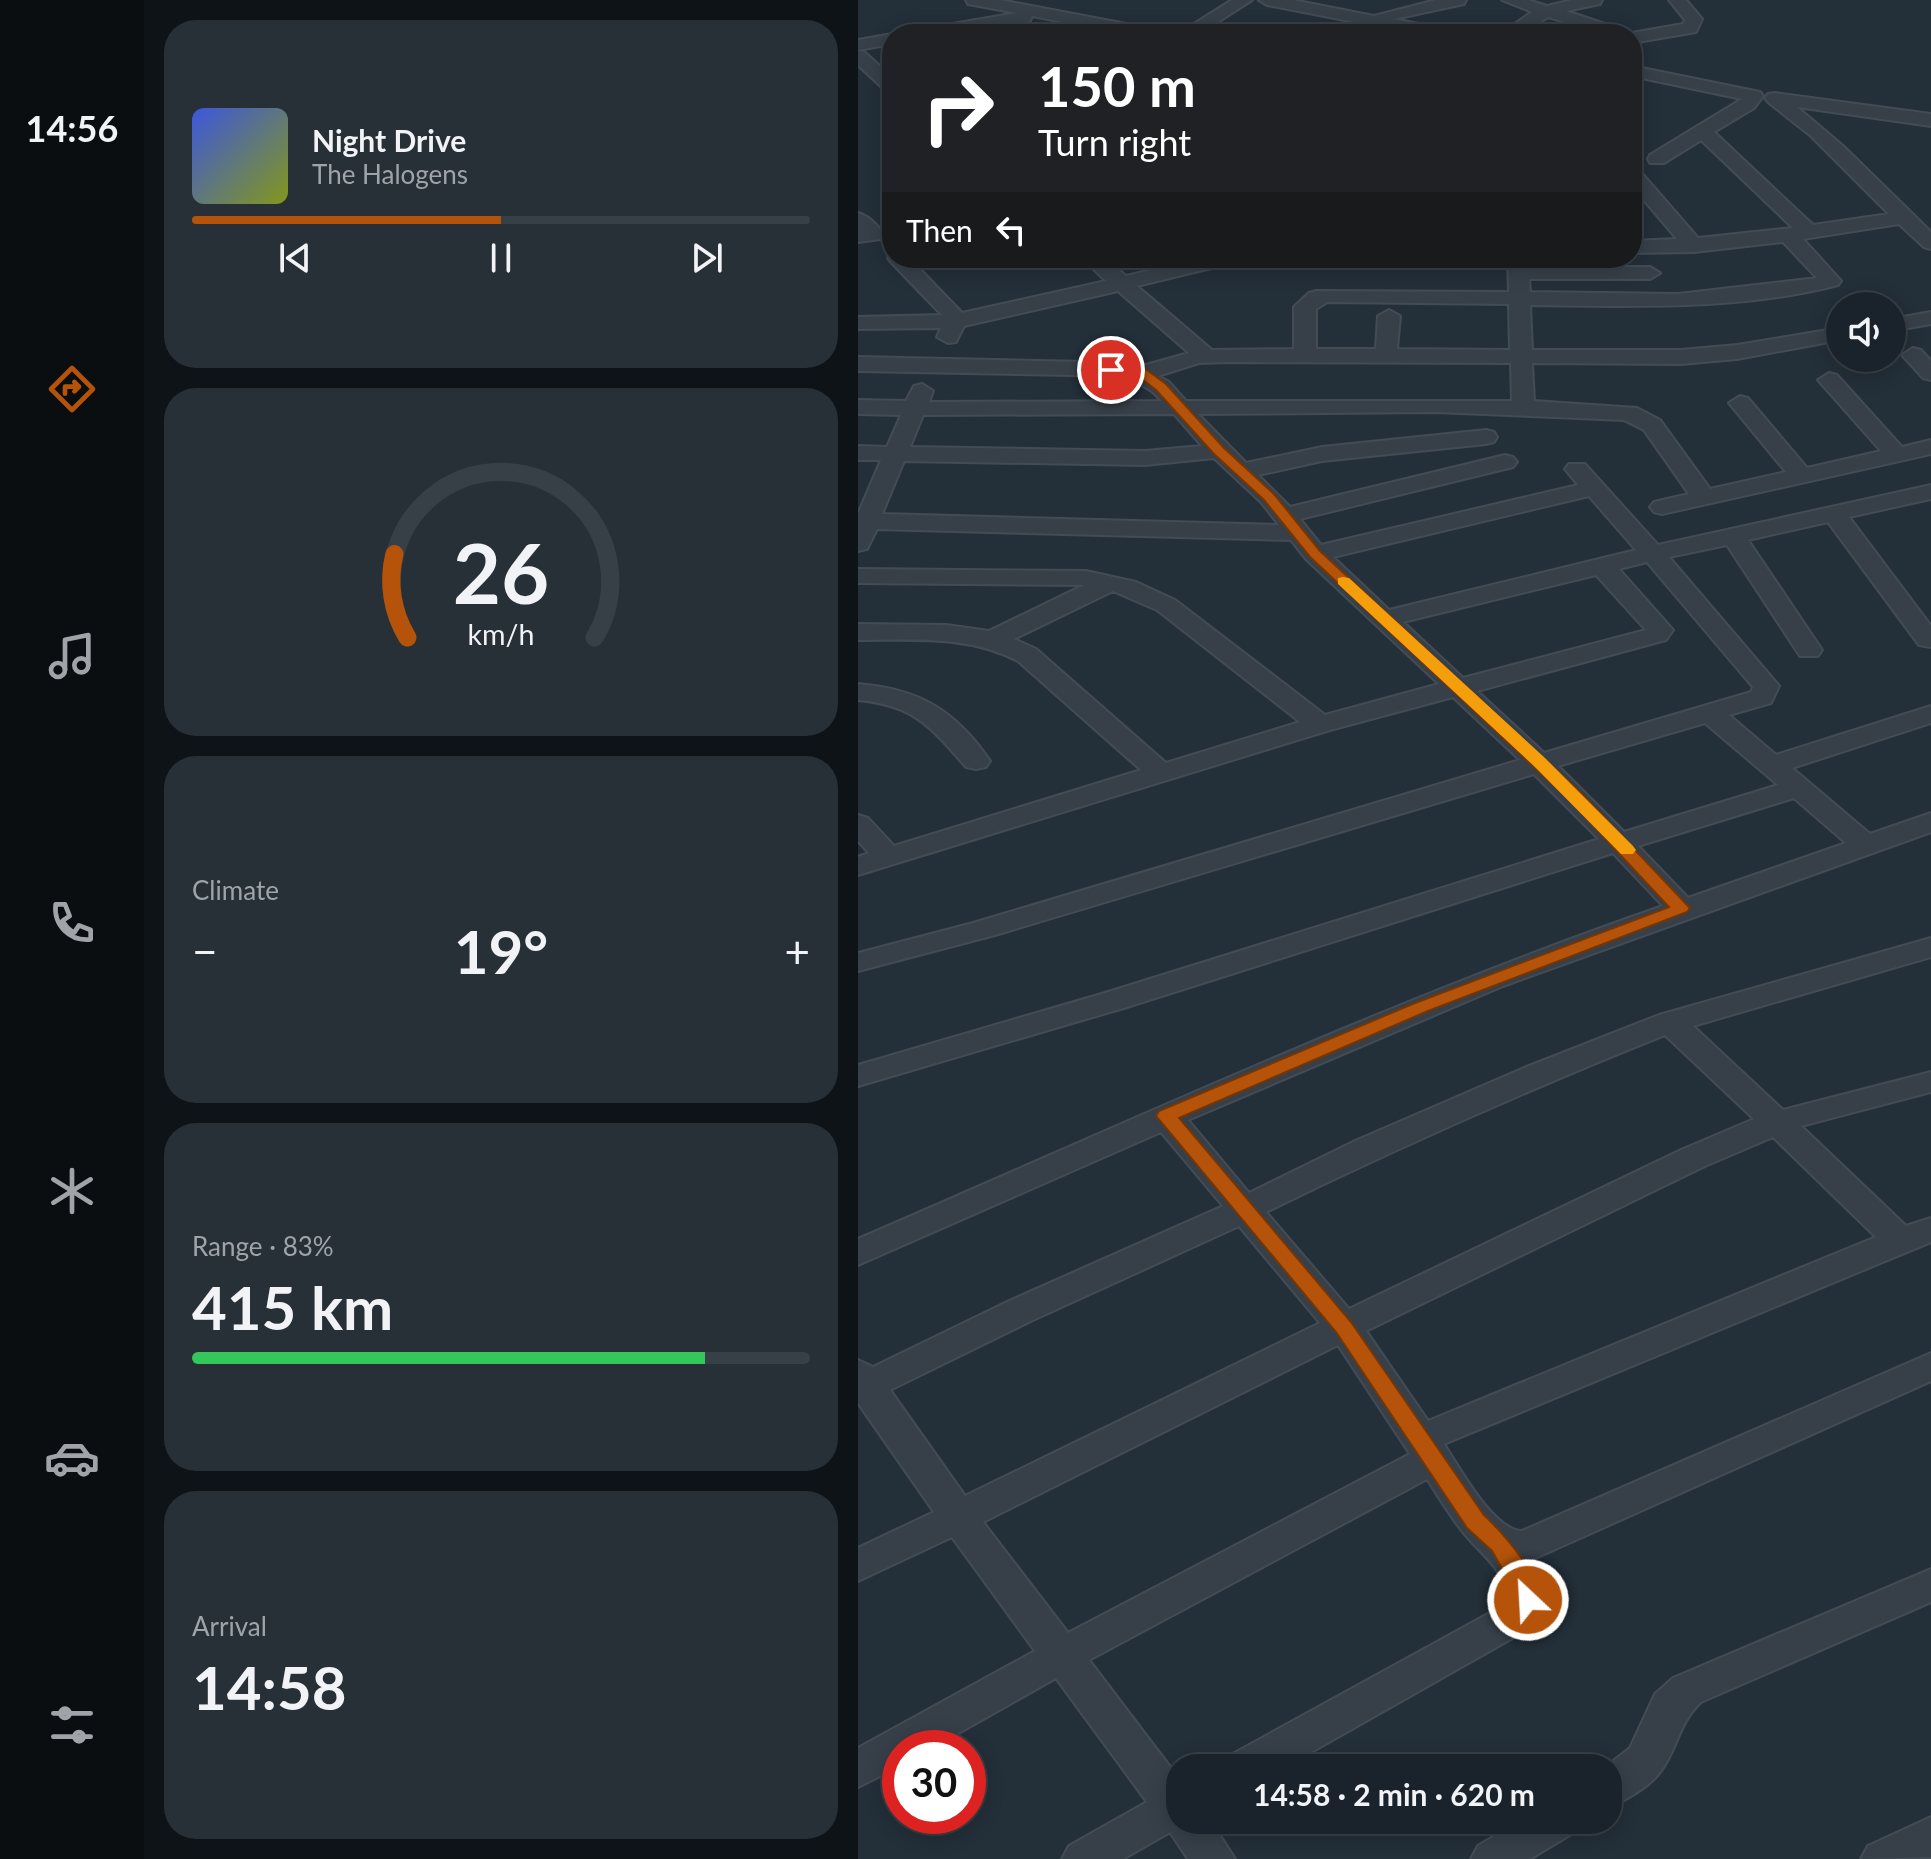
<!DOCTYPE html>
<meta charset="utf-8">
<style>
:root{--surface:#1a232b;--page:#272f37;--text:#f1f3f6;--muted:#9fa4a9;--line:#384047;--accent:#b45309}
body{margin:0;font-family:Lato,sans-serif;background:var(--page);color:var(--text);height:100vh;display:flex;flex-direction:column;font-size:30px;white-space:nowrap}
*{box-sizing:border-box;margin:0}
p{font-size:26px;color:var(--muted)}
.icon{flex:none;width:44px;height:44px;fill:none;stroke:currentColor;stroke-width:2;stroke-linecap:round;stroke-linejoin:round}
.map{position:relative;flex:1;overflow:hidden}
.panel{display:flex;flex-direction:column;gap:20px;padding:20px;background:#0e1318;width:714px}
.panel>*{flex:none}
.banner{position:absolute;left:24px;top:24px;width:760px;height:244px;border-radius:32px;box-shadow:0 4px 20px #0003,0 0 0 2px var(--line);background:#202124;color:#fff;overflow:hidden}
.buttons{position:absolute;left:968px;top:292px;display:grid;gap:16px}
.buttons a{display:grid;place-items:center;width:80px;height:80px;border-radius:50%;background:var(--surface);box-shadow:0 4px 20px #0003,0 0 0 2px var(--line);font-size:40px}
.speed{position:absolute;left:24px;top:1730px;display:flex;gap:16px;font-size:40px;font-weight:700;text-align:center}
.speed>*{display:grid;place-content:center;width:104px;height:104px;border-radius:50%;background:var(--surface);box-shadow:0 4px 20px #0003,0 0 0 2px var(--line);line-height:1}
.speed .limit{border:12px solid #d22;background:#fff;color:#111}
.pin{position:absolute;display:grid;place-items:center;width:68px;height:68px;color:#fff;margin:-34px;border:4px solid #fff;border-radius:50%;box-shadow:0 2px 8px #0007}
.me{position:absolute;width:88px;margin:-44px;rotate:335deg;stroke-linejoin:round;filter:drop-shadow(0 0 6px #0008)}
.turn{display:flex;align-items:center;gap:28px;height:168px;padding:0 24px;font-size:36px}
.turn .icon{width:104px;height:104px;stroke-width:2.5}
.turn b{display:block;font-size:56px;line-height:68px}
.then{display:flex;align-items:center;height:76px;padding:0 24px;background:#0003;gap:16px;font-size:30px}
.big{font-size:60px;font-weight:700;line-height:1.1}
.panel .card{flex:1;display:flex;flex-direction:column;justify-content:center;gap:12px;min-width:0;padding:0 28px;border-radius:32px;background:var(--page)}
.panel .dial{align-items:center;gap:0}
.dial svg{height:208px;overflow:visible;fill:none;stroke:var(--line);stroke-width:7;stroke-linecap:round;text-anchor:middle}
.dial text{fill:var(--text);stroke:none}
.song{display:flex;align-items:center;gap:24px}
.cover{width:96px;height:96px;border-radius:12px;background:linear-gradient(135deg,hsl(230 70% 55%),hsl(70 70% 35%))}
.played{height:8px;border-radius:4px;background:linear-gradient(90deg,var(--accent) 50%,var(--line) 50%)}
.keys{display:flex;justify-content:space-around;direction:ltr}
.heat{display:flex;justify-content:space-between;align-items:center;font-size:44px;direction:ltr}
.charge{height:12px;border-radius:6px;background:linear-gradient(90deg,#34c759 83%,var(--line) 0)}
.trip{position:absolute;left:308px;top:1754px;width:456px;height:80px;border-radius:32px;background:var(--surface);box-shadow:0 4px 20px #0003,0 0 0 2px var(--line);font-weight:700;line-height:80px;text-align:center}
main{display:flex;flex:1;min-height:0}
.tab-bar{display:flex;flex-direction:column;width:144px;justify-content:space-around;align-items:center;background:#0a0e11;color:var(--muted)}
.tab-bar .icon{width:56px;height:56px}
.tab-bar .selected{color:var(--accent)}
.tab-bar b{font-size:36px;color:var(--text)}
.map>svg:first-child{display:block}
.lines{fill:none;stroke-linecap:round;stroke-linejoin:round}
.minor-casing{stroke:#434c55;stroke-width:4}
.minor{fill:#374049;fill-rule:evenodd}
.route{fill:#b45309;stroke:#753606;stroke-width:2}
.slow{fill:#f59e0b}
</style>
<main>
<nav class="tab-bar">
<b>14:56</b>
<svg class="icon selected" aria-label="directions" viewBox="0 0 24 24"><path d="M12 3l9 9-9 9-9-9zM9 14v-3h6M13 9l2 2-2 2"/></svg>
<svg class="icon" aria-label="music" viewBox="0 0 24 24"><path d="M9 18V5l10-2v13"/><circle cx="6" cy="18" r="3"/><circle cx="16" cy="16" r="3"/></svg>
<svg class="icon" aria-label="phone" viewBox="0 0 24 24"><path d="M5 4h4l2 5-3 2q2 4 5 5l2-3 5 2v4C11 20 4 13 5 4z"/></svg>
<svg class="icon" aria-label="climate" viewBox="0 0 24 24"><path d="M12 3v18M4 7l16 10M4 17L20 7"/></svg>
<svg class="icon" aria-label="car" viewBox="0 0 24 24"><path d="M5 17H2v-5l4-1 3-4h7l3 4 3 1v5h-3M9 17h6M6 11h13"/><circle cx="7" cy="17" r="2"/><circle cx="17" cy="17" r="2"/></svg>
<svg class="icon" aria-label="filters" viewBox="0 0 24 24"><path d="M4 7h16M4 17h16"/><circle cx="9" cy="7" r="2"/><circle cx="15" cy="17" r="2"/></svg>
</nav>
<section class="panel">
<div class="card">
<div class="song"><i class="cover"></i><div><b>Night Drive</b><p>The Halogens</p></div></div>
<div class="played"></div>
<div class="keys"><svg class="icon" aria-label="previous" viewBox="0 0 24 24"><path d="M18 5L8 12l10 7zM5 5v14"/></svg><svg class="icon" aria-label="pause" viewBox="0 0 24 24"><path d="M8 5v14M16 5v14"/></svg><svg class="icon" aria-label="next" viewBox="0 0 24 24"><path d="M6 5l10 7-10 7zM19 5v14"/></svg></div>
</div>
<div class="card dial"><svg viewBox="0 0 100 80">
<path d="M14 69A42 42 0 1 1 86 69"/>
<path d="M14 69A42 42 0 0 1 9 37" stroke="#b45309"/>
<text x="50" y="56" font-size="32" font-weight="700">26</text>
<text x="50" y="72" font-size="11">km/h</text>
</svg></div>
<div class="card"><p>Climate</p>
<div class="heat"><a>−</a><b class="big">19°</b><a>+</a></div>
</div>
<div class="card"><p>Range · 83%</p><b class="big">415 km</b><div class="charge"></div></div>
<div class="card"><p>Arrival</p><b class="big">14:58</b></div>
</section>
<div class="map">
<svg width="1073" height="1859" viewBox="0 0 1073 1859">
<rect width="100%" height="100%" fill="#232f39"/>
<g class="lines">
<g class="minor-casing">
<path id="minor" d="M108,0h34l153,29 9,5h-36l-94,-18 -2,5 -6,1 -71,12h-39l9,-5 94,-16 -49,-9z
M374,0h20l-53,34h-21z
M401,0h34l81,16 62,-16h30l-2,4 -70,15 54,11 3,4h-35l-149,-29z
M644,0h26l19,6 25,-6h30l-2,4 -34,7 66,22 51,-9 2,-4 -16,-20h17l16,19 -6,13 -64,11v-9h-26l-58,-17 -27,17h-21l32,-22z
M34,34v10l-34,6v-10z
M0,51l6,1 28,25v15l-6,-1 -28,-26z
M774,66l128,26 3,4 -9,12 -40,24 99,93 76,-11 -78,-78 -43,-34 -3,-4 3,-4 7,-1 156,21v12l-134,-19 46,39 88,86v17l-7,-2 -25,-23 -96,15 38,42 -3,4c-100,26 -205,21 -308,20l2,45h149l56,-5 103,-17v12l-103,19 -56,5 -149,-1 2,38 103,7 23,12 50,69 76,-17 -57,-69 11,-7 8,2 59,70 74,-17 -63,-71 11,-7 8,2 65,72 29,-7v14l-269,60 -8,-2 -4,-5 4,-5 35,-8 -45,-64 -20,-10 -188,-8 -238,2 48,49 76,-16 164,-17 8,2 3,5 -3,5 -8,2 -164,17 -64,14 32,32 215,-52 8,2 4,5 -4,5 -213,52 21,26 257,-60 -13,-16 4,-5h16l73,81 273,-60v14l-82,18 82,109v21l-12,-2 -91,-123 -80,18 74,110 -4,6h-18l-73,-111 -58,12 110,129 -8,17 -42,12 47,40 155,-49v17l-139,45 78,66 61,-21v19l-428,154 -315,134 61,73 106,-52 169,-73 135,-53 272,-77v19l-238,69 90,84 148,-38v20l-130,34 105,100 25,-8v24l-487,202c15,23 50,87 78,87l409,-178v28l-400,179c16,28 17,47 -6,71l-242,137h-58l6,-13 266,-146 8,-9c3,-30 -26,-47 -42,-68 -13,-16 -24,-35 -36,-53l-338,181 91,120v40h30l25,39h-47l-18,-27 -47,27h-61l7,-13 78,-44 -91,-124 -124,70h-32v18l-42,21v-39l177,-97 -83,-114 -94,44v-33l76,-36 -76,-109v-43l15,7 134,-65 216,-96 -62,-74 -303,133v-26c267,-115 530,-238 805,-333l-50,-53 -486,154 -269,79v-21l247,-72 494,-154 -65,-65 -539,161 -137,36v-18l115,-30 547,-163 -67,-63 -123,33 -472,145v-18l11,-4 -11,-12v-26l10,3 26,28 247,-76 -123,-109c-51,-26 -105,-21 -160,-21v-16l88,1 43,6 95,-46 -226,-2v-14l228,2 50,11 39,18 150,115 114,-31 -133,-125 -15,-19 -414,-11 -10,20 -9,2v-37l23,-54h-23v-14l29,1 14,-32 -43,-1v-14l48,1 8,-15 8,-2 11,7 -4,11 233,-1 -9,-9 -25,-16 -270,-5v-14l275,6 9,3 47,-13 -71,-62 -154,35 -8,16 -8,1 -11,-6 4,-9 -83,1v-12l84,-2 -51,-53 -3,-4 4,-5v5h17l53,55 144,-32 -24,-23h22l22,18 77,-18h36l-3,4 -99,24 75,64 82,-1v-42l15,-14 7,-2 193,1 -1,-34h20l1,9h121l10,6 -10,6h-121l1,13 148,2 139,-16 -34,-36 -89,10 -62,1v-12l45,-2 -45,-53v-18l7,2 59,68 95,-10 -92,-88 -37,23h-14l-2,-4 2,-4 92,-56 -110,-23zM469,302l182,2 1,46 -113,-1 3,-33 -11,-6 -11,6 -2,33h-60v-40zM372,362l281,1 1,38h-326l-17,-19 -11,-6 41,-13zM316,414l28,32 -57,5 -235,-4 13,-32zM356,458l47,44 18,23 -397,-11 22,-53 241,4zM731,496l47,54 -247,60 -56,-53zM789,562l106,125 -2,5 -207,61 -67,-62 189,-51 7,-10 -54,-61zM738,575l50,55 -183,48 -60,-56zM255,591l44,19 143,112 -134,41 -130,-114 -22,-10zM847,723l73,62 -154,47 -66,-66zM936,798l52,45 -158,55 -50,-52zM807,1035l89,84 -73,31 -332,159 -83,-97c131,-64 264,-123 399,-177zM915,1137l103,100 -448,184 -62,-90 339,-165zM381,1226l81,97 -355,173 -75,-106 143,-70zM480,1345l72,109 -342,179 -85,-111z
M0,213c11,3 20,13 26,22l-3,4 -23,3z
M1073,312v12l-39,7v-12z
M1055,348l8,2 10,11v19l-8,-2 -21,-23z
M0,684c61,5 97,26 132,77l-4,6 -10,2 -10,-2c-35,-40 -52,-62 -108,-67z
M1073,1569v33l-230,100c-24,23 -23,47 -41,70 -11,15 -35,29 -52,35v-39h-4l26,-20 25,-54 18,-16z
M1073,1817v40l-70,2 7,-13z
M663,1820h58l-6,13 -43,26h-59l7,-13z"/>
</g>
<use href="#minor" class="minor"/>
</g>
<path class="route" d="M253,366l36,4 19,14 58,64 50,46 46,57 262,243 108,114 -3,4 -259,99 -249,107 172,204 133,193c17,16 65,68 52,91l-8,3 -9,-3 -5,-16 -22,-39 -25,-23 -131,-196 -180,-216 3,-5 256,-108 254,-96 -99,-106 -260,-244 -46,-57 -50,-46 -58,-64 -17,-13 -33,-4 -2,-3z"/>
<path class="slow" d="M485,577l6,1 196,180 88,88 3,4 -3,4h-12l-88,-89 -195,-181v-6z"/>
</svg>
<div class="buttons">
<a><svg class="icon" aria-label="sound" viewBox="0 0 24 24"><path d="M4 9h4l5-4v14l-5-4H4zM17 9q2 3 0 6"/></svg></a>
</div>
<div class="speed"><div class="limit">30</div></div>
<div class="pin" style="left:253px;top:370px;background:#d93025"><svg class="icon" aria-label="arrive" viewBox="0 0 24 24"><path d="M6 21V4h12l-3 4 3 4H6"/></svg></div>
<svg class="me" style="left:670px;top:1600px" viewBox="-20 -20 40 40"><circle r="17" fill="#b45309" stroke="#fff" stroke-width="3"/><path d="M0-11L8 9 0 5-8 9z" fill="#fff"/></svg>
<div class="trip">14:58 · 2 min · 620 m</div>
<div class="banner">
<div class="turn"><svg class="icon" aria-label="right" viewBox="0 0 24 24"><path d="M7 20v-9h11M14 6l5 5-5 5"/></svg><div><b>150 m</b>Turn right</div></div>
<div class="then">Then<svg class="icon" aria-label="left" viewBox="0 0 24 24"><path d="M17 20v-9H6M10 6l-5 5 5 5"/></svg></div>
</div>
</div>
</main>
